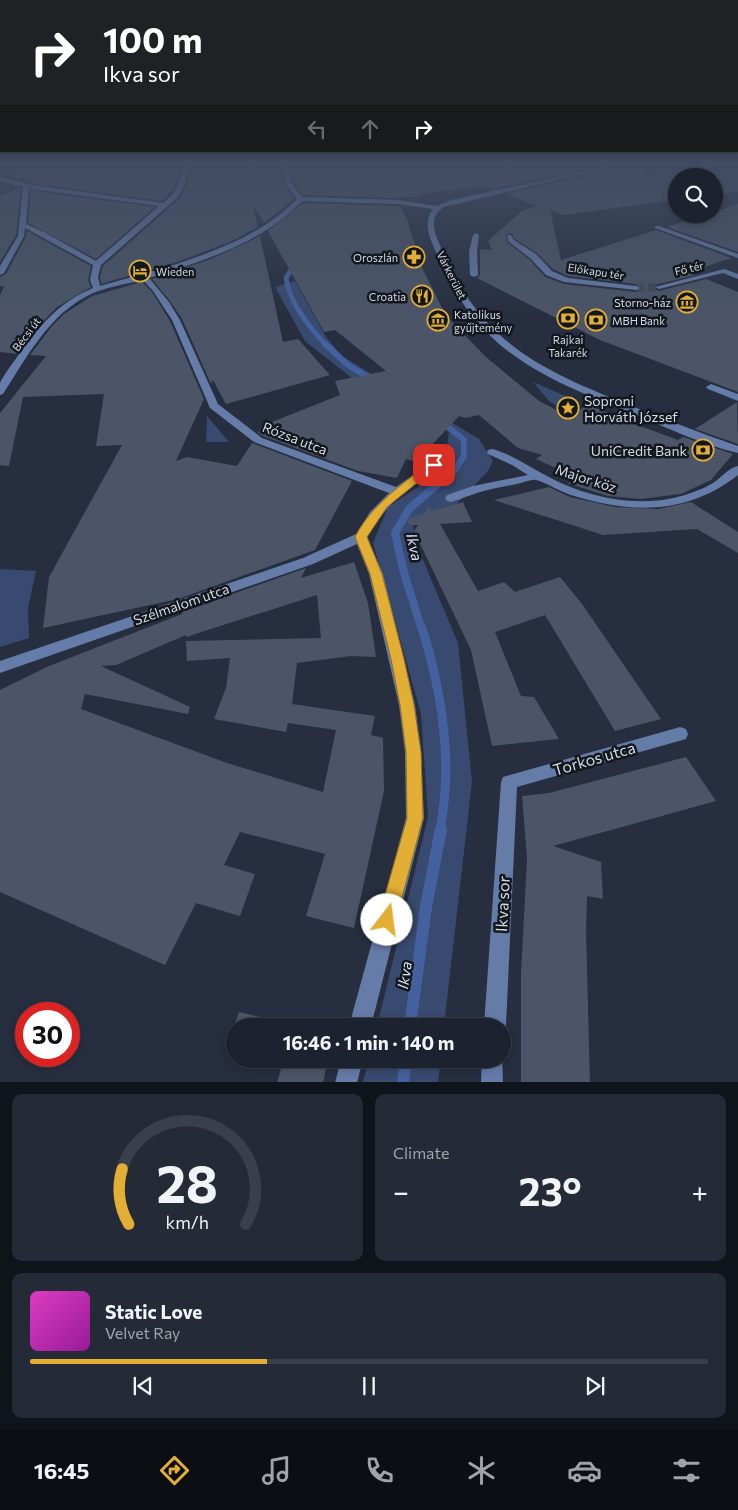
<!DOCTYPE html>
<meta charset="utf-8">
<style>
:root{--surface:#1c222f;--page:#252a37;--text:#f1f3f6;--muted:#a0a4aa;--line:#3a3f4b;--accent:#e2ae34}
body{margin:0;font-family:Commissioner,sans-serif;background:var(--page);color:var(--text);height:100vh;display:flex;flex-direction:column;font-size:19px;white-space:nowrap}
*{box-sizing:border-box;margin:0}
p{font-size:16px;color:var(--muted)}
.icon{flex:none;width:28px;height:28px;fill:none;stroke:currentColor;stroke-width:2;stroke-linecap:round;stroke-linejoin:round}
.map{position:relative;height:1082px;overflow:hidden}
.drawer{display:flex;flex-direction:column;gap:12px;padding:12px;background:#0f131a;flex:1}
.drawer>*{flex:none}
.hud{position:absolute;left:0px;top:0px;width:739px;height:152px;box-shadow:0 2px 8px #0003,0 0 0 1px var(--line);background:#202124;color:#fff;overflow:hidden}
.buttons{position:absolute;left:668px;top:168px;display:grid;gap:10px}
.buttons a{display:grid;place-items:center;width:55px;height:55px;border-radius:50%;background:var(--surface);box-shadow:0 2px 8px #0003,0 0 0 1px var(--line);font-size:25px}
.speed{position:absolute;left:15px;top:1002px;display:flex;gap:10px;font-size:25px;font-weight:700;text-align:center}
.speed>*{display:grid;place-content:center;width:65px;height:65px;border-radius:50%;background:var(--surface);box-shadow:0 2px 8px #0003,0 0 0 1px var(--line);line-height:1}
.speed .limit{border:8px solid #d22;background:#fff;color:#111}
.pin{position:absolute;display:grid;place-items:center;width:42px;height:42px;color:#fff;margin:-21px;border-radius:10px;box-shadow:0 2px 8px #0006}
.me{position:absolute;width:55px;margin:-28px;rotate:15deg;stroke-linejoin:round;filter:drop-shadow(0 0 4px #0008)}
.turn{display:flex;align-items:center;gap:18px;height:105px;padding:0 20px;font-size:22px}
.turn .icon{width:65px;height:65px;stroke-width:2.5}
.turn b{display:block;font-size:35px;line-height:42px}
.lanes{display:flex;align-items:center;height:48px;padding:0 20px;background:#0003;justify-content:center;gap:25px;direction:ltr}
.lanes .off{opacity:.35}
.big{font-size:38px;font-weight:700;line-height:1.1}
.drawer .tile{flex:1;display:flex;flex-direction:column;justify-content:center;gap:8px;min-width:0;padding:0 18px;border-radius:10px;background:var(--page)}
.drawer .dial{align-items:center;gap:0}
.dial svg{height:130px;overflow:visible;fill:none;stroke:var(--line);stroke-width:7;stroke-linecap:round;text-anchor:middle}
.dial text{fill:var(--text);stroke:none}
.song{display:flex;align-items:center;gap:15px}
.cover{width:60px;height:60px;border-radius:8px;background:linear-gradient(135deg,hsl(310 70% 55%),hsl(300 70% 35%))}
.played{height:5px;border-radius:2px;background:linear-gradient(90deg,var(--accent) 35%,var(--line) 35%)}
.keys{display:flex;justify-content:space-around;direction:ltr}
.heat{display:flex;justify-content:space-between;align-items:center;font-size:28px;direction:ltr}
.drawer .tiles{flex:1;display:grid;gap:12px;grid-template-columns:1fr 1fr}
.tile:last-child{grid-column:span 2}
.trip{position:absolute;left:226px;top:1018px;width:285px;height:50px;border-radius:25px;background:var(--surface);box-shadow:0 2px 8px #0003,0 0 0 1px var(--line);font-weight:700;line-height:50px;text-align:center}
.tabs{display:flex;height:80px;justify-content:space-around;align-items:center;background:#0b0e13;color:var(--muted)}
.tabs .icon{width:35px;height:35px}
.tabs .on{color:var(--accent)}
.tabs b{font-size:22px;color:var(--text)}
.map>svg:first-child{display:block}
.green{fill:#384a6f}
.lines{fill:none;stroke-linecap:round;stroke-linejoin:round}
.stream-far4{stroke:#44619f;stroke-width:5}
.stream-far3{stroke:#44619f;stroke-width:6}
.stream-far2{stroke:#44619f;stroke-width:8}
.stream-far1{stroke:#44619f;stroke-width:9}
.stream{stroke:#44619f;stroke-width:12}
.building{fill:#4b5567;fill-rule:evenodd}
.minor-tunnel{stroke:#404858;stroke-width:8;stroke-dasharray:8 4;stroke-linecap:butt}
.minor{fill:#657ba8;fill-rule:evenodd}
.route{fill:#e2ae34;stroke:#937122}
.labels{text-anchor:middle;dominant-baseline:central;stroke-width:5;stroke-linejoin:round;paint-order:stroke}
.far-poi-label{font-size:11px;fill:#d4dae5;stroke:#13171e;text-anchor:end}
.far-street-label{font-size:11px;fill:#d4dae5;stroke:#13171e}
.poi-label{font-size:14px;fill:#d4dae5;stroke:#13171e;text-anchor:start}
.street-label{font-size:14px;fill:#d4dae5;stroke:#13171e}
.water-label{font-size:15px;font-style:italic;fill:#d9e2f4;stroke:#13171e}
.near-street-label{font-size:16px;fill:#d4dae5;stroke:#13171e}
</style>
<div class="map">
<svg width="738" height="1083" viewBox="0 0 738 1083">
<rect width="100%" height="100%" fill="#262e3f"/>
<path class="green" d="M295,281l31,56 16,19 137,83 14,22 -5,10 -38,40 -19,4 -18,10 2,16 43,102 14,139 -28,244h-67l51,-209 -7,-103 -48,-171 15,-36 36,-24 21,-24 4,-27 -91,-49 -53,-42 -30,-54z
M533,382l46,20 -15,8 -15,-9z
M207,416l22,26h-23z
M0,569l36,2 -8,37 1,30 -29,9z
M369,1059h72l-3,23h-75z"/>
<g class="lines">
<path class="stream-far4" d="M295,264l-9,14c3,24 24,50 40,67"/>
<path class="stream-far3" d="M325,344l23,21 23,14
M441,421l23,19v16l-10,15"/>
<path class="stream-far2" d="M422,630l-18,-57 -9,-40 14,-24 46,-40"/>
<path class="stream-far1" d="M422,628c20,64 31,136 18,202"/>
<path class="stream" d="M410,1026l16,-119 15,-78
M403,1083l3,-24"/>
</g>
<path class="building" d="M17,166h164l-6,20 -13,15 -130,-18 4,-2 -20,-5z
M191,166h88l5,18 10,15 -30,24 -12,-20 6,24 -28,15 -53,20 -76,22 -1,-7 3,-11 77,-68 7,-14z
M289,166h312l-108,23 -10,-3 -64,8 1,2 -24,2 -93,-3 -9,-12z
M619,166h25l1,13 49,-13h31l13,3v23l-24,3v-19h-38v24l-113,15 -13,-5 11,50 95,-30 75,28 -41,14 5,3 -40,10 -2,3 6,3 47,-12 32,13v100l-138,-52 -123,-62 3,-3v-26l12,1 -4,-9 34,-30 15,-5 -31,-12 111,-26zM511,233l4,6 22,14 16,16 15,7 68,8 6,5 -6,3 -72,-8 -19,-7 -16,-18 -21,-16 -2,-9z
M19,188h2l-5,47 -16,27v-66z
M31,191h1l123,16 -59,52 -68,-36z
M303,203l97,3 7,13 8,27 -5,-3 36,73 40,41 53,44 25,13 12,-2 13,-8 35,16 54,20 5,-3 50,17 -22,26 -30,14 -40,5 -33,-3 -41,-13 15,-3 -46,-21 6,-4 -24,-7 -39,-33 -13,3 -7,-2 -43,46 -10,-3 -9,19 -39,-7 -95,-35 -5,-3 4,-7 78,-31 -5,-14 51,-10 -51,-41 -11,2 -56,-101z
M738,204v48l-71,-25 41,-13h6v-2z
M27,231l64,35 -3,14 3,7 -34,20 -19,20 -21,27 -17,-2v-56l4,-10h-4v-9l6,-3 20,-37z
M260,236l23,106 15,-3 32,36 -104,29 -13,-24 -2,4 -29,-65 -12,-18 -18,-22 59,-20z
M142,282l10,10 18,29 34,78 -28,62 11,-4 50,9 15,-23 100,38 -37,69 -137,49 -135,29 6,-51 73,-132 -26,1 8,-52 -81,3 -14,69 -9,-1v-52l46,-57 -16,-1 22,-29 12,-12 28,-18z
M737,402l1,42 -43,-15z
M549,487l21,10 45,10 43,2 33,-7 47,30v21l-41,-24 -94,6 -109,-35z
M463,502l9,20 -32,2 38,67 26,-9 11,10 45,-15 22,27 79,115 -46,12 -70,-116 -50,17 26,64 13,1 25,42 -67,7 -21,-96 -57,-119 4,-6h-9l-2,-6 18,-6 4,-7 3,5z
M354,562l14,41 8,54 -25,-1 -54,7 -5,41 83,12 -4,19 12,3 1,53 -30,137 -48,-12 19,-62 -85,-22 -16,33 31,9 -15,42 -44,-13 -31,62 -165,-73v-202l49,-24 133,-52v-2l124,-44 -5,10zM317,595l4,43 -135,3 1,20 43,-3 -4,30 -12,31 72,13 2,-9 48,7 -13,62 -96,-29 -146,-54 4,-15 103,20 2,-7 -89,-41 15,-1 70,-30v2z
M686,757l30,44 -163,45 48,16 2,37 -16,-3 -1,35 4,152h-69v-109l6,-115 -5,-63 27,-3z
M239,1012l58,14h-62v24l-8,-2z
M261,1059h67l-5,24h-46l5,-18z"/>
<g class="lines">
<path class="minor-tunnel" d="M636,288l23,-1"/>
<path class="minor" d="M183,166h6l-4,18 -7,13 -77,68 -3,12 2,9c63,-18 151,-38 197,-87l-11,-15 -5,-18h6l5,18 10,13 95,3 40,6 14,-6 157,-34h9l-173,41c-18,11 -8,28 -2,43 39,91 95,118 182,153 38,15 76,30 114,43v7c-34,-8 -68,-24 -100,-37 -91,-37 -158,-61 -199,-157 -7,-17 -18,-34 -6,-50l-36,-5 -95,-3c-38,41 -101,61 -153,77l20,24 11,18 38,84 44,34 134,49 34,-24 4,-1 6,3 -44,34 -17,19 -12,19 16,37 32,131 6,47 3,66 -53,208h-22l57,-208 -1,-66 -6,-47 -30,-131 -12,-30 -44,20 -313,109v-12l303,-103 53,-24 14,-22 19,-19 -135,-51 -44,-34 -38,-88 -19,-29 -10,-11c-18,4 -36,7 -52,14 -42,20 -64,63 -88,100l-3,1c0,-4 0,-8 0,-12 3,-7 10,-16 15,-23 20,-29 44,-59 78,-72l-3,-8 3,-15 -68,-37 -1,8 -20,37 -4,2v-9l18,-30 5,-49 -23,-6v-4l32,8 131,18c15,-11 16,-19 20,-37zM29,188l3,1 127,17 -63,55 -52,-29 -18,-8z
M655,226h4l79,28v4l-83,-30z
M476,233l3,2 -2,16 1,24 -4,2 -4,-2 -1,-24 4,-16z
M507,235h4l3,5 22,14 16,17 16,7 68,8 4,2 -4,2 -72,-8 -18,-7 -16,-17 -21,-16z
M724,269l14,5v5l-15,-6 -64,16 -4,-2z
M711,384l27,10v7l-30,-12 -2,-2z
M492,449c20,5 37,18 55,27 36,20 85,31 126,22 14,-3 28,-8 40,-15 8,-5 15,-15 25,-17v9c-51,40 -107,39 -167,20 -10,-3 -26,-13 -35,-15 -4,-1 -11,2 -15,3 -13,3 -27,5 -41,9 -10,3 -19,7 -29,10l-4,-1 -2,-3 2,-3 26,-9 55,-11 -16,-10 -24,-11 -1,-2 1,-2z
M680,727l6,2 2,5 -2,5 -169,48 -11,239 -4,8v-8h-18l17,-244 2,-5z
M502,1055l1,28h-22l1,-24h20z
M341,1059h22l-6,24h-22z"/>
</g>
<linearGradient id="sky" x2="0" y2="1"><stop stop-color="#151923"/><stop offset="0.52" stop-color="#414c63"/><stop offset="1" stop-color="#414c63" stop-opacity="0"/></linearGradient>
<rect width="738" height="317" fill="url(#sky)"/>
<path class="route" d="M430,462h8l1,3 -52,42 -20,30 15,37 22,85 10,46 7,47 2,66 -27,102 -2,7 -7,2 -6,-2 -3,-7 29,-102 -1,-66 -6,-47 -9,-46 -21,-85 -15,-37c17,-33 47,-52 75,-75z"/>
<defs>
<g id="pharmacy-ring" transform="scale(1.125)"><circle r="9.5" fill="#13171e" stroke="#e2ae34" stroke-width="1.5"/><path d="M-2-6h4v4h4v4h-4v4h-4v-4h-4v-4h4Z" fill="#e2ae34"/></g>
<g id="hotel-ring" transform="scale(1.125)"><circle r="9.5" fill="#13171e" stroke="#e2ae34" stroke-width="1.5"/><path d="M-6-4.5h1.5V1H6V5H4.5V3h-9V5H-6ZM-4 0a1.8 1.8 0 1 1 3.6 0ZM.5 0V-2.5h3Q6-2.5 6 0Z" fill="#e2ae34"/></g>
<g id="restaurant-ring" transform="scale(1.125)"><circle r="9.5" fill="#13171e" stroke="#e2ae34" stroke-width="1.5"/><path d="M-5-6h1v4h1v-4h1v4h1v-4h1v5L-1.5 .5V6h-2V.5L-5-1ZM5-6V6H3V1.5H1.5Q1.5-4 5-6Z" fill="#e2ae34"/></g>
<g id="museum-ring" transform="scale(1.125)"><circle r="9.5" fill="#13171e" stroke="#e2ae34" stroke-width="1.5"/><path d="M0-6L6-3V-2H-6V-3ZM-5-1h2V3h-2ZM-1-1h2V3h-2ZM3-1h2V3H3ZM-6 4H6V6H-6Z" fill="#e2ae34"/></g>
<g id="bank-ring" transform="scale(1.125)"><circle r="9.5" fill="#13171e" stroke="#e2ae34" stroke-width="1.5"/><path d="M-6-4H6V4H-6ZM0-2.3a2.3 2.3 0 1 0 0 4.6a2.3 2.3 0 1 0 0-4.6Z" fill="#e2ae34"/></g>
<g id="sight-ring" transform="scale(1.125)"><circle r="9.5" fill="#13171e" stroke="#e2ae34" stroke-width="1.5"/><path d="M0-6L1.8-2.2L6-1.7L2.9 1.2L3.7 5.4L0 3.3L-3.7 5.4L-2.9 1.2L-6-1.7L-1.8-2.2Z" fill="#e2ae34"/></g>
</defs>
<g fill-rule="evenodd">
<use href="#pharmacy-ring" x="414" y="257"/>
<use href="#hotel-ring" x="140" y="271"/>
<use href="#restaurant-ring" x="422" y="296"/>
<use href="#museum-ring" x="687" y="302"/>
<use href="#bank-ring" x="568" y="318"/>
<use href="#museum-ring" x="438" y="320"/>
<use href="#bank-ring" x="596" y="320"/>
<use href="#sight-ring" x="568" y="408"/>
<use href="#bank-ring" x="703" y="450"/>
</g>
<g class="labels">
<g class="far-poi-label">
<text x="398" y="257">Oroszlán</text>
<text x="156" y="271" text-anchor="start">Wieden</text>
<text x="406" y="296">Croatia</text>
<text x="671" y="302">Storno-ház</text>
<text x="454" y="314" text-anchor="start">Katolikus<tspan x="454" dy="13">gyűjtemény</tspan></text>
<text x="612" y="320" text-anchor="start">MBH Bank</text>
<text x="568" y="339" text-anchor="middle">Rajkai<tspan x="568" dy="13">Takarék</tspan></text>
</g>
<g class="far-street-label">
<text transform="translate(689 268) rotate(-13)">Fő tér</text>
<text transform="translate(596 271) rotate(9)">Előkapu tér</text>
<text transform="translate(452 275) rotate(63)">Várkerület</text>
<text transform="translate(26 334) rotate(-53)">Bécsi út</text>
</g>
<g class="poi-label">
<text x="584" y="400">Soproni<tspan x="584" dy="16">Horváth József</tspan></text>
<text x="687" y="450" text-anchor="end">UniCredit Bank</text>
</g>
<g class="street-label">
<text transform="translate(295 438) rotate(21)">Rózsa utca</text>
<text transform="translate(586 478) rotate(18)">Major köz</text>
<text transform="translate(181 604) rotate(-19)">Szélmalom utca</text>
</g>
<g class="water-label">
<text transform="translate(415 547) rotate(77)">Ikva</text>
<text transform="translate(404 975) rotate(-81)">Ikva</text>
</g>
<g class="near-street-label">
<text transform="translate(594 758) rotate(-16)">Torkos utca</text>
<text transform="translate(502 904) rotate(-87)">Ikva sor</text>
</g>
</g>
</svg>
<div class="buttons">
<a><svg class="icon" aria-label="search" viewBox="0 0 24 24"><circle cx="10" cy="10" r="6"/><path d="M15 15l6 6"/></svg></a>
</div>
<div class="speed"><div class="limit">30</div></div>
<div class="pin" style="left:434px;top:465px;background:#d93025"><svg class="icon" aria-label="arrive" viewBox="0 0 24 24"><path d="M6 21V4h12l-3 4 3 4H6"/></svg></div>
<svg class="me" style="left:387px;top:920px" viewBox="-20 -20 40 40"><circle r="19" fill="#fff"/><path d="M0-13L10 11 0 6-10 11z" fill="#e2ae34"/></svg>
<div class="trip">16:46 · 1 min · 140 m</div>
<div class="hud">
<div class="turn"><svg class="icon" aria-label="right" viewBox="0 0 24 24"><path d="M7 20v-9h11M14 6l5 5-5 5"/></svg><div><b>100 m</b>Ikva sor</div></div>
<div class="lanes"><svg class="icon off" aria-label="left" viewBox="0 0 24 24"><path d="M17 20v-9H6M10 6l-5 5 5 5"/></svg><svg class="icon off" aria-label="ahead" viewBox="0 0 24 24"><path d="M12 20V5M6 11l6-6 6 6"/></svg><svg class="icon" aria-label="right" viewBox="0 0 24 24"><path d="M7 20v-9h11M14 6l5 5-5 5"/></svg></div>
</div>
</div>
<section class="drawer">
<div class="tiles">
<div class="tile dial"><svg viewBox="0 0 100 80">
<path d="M14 69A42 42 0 1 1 86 69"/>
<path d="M14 69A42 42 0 0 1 10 35" stroke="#e2ae34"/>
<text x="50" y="56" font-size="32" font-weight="700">28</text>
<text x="50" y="72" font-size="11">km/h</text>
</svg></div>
<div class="tile"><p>Climate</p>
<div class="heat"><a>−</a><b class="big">23°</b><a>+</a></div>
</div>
<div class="tile">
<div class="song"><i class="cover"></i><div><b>Static Love</b><p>Velvet Ray</p></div></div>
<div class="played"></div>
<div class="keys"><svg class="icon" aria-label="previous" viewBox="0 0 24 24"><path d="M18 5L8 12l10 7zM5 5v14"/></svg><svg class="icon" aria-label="pause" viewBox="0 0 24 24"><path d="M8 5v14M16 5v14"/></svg><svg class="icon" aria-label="next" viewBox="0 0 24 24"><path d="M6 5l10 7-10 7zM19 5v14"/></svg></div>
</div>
</div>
</section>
<nav class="tabs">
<b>16:45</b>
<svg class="icon on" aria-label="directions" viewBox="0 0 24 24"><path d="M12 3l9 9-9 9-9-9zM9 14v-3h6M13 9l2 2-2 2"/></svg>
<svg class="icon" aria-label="music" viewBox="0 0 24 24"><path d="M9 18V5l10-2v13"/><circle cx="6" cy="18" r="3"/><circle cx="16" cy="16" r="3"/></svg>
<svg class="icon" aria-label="phone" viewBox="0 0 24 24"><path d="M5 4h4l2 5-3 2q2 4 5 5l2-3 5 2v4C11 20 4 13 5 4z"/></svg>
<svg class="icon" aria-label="climate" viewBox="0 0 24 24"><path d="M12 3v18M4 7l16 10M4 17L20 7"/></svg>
<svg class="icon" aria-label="car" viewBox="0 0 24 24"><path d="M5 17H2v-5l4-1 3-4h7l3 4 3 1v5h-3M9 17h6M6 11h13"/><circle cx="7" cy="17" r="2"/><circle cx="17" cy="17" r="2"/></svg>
<svg class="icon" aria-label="filters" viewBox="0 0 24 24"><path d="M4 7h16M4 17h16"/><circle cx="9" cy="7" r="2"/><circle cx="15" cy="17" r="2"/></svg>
</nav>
